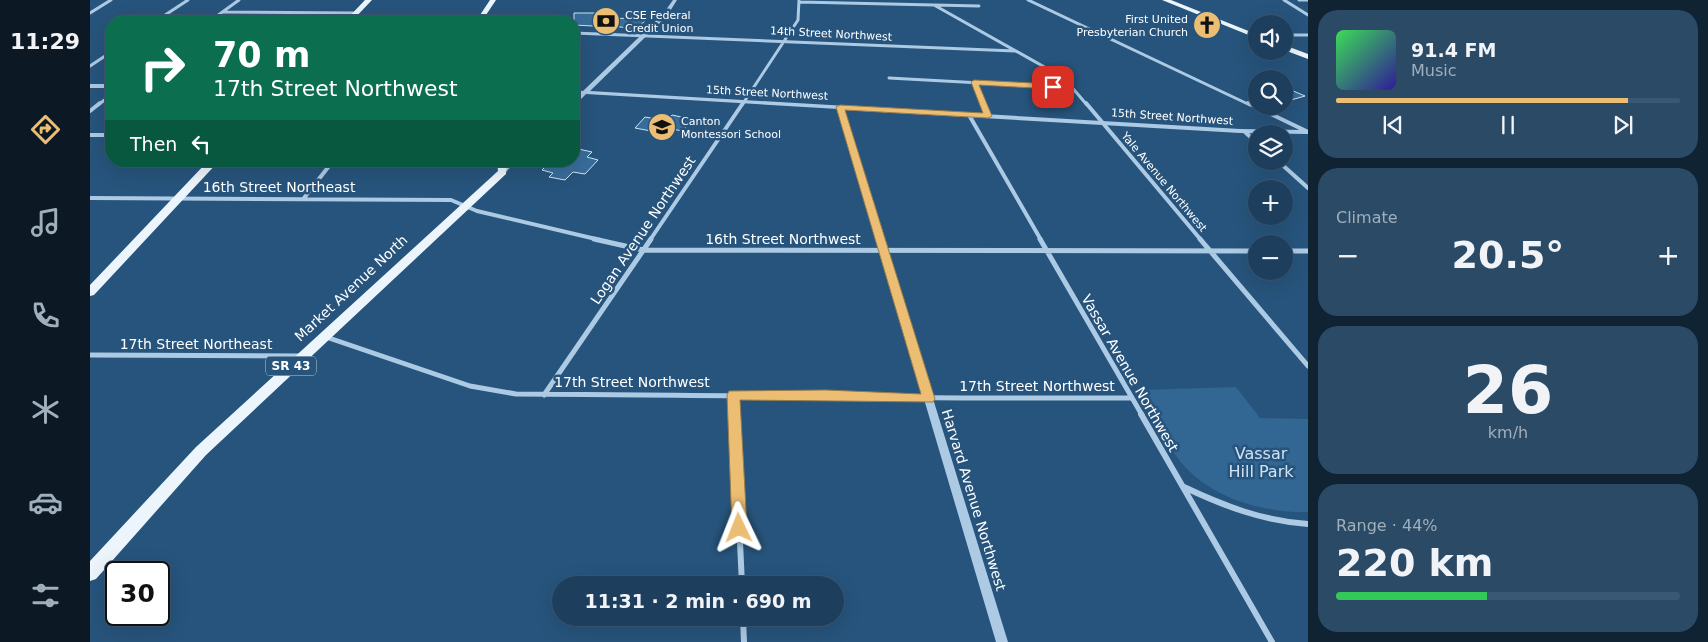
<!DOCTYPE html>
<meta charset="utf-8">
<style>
:root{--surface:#1d3f5d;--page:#2a4a66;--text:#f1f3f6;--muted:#a0afbc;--line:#3b5872;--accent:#ecbe73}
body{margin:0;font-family:"DejaVu Sans",sans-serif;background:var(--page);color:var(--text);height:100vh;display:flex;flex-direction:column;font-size:19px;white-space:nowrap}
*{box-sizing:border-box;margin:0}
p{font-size:16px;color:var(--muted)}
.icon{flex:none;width:28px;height:28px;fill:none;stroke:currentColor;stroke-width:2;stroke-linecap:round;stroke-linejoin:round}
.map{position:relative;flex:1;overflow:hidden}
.drawer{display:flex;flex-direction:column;gap:10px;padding:10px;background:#102333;width:400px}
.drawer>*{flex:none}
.banner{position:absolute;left:15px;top:15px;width:475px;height:152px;border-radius:20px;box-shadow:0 5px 20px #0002,0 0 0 1px var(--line);background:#0b6e4f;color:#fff;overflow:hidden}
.controls{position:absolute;left:1158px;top:15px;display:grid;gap:10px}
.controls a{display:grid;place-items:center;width:45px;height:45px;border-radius:50%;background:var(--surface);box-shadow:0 5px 20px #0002,0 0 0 1px var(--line);font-size:25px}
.speed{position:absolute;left:15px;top:561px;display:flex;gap:10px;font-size:25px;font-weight:700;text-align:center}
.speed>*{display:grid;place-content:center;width:65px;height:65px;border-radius:50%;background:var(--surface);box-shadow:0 5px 20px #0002,0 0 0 1px var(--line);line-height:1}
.speed .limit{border:2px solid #111;border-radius:8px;background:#fff;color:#111}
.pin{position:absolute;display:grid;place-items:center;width:42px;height:42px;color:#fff;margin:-21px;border-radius:10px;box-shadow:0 2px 8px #0006}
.me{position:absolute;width:55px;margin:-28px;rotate:358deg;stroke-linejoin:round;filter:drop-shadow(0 0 4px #0008)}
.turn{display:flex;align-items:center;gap:18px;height:105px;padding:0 25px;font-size:22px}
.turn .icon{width:65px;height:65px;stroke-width:2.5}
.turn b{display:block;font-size:35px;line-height:42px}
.then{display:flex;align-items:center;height:48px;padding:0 25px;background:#0003;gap:10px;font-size:19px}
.big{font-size:38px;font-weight:700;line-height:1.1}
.drawer .widget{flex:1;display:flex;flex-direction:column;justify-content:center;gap:8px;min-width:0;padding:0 18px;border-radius:20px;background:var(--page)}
.drawer .dial{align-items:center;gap:0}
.dial b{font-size:65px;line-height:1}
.song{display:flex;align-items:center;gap:15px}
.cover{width:60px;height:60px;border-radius:8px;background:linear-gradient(135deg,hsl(130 70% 55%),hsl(250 70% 35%))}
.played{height:5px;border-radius:2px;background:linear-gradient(90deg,var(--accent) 85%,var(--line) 85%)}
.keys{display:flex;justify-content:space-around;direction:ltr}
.heat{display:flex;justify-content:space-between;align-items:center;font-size:28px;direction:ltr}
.charge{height:8px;border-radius:4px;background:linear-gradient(90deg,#34c759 44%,var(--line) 0)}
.trip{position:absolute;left:462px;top:576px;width:292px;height:50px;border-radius:25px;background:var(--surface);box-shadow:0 5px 20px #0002,0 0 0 1px var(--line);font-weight:700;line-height:50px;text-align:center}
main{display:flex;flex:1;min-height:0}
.tab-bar{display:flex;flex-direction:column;width:90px;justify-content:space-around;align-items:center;background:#0c1925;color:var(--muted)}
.tab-bar .icon{width:35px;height:35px}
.tab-bar .on{color:var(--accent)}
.tab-bar b{font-size:22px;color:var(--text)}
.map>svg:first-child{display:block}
.green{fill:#326693}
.building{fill:#386c99;stroke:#cfe3f4}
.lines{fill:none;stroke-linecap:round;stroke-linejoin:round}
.minor-far3{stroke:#accae4;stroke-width:3}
.minor-far2{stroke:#accae4;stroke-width:4}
.minor-far1{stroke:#accae4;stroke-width:5}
.minor{stroke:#accae4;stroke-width:6}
.tertiary{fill:#accae4;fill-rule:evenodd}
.primary{fill:#ecf4fc;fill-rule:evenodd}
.route{fill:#ecbe73;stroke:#997c4b}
.labels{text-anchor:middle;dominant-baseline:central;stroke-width:5;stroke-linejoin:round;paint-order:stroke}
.far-poi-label{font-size:11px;fill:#fff;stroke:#27547c;text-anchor:start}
.far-street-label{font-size:11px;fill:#fff;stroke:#27547c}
.shield{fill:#27547c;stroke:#beccd8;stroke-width:1}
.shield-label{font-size:12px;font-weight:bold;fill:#fff}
.street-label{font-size:14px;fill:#fff;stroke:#27547c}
.near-park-label{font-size:16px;fill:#cfe3f4;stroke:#27547c}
</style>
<main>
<nav class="tab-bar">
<b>11:29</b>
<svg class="icon on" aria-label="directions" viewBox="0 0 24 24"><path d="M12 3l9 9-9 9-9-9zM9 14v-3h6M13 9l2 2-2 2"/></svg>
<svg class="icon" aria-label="music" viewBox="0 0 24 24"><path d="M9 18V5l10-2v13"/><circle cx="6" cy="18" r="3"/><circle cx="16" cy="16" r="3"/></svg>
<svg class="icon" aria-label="phone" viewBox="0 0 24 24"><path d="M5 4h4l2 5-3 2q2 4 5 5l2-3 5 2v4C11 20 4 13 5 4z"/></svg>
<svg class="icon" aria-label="climate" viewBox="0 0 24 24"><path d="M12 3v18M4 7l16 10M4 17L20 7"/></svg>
<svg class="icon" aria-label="car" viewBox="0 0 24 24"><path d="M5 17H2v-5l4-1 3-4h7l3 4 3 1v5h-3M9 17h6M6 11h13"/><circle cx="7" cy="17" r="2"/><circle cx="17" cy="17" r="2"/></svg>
<svg class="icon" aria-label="filters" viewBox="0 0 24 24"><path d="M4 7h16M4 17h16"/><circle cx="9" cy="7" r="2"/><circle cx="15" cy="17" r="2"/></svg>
</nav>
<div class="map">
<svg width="1218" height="642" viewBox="0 0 1218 642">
<rect width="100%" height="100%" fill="#27547c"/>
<path class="green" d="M1146,387l24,31 48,1v93c-48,1 -102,-15 -132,-56 -15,-21 -26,-45 -38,-66z"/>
<path class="building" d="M484,13h23l-4,13 -19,-1z
M541,18l15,2 -10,9 -31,-4v-6z
M1194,87l21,9 -21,6z
M582,115l19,4 -8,12 -12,-2 -4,5 -32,-6 10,-11 22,4z
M484,148l18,4 -5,5 11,3 -13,14 -12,-2 -8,8 -16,-3 4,-4 -11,-3 9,-9h23z"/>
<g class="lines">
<path class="minor-far3" d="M938,0l222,105
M1194,0l24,15
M1209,0h9
M709,2l180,4
M844,5l130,73 23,27
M133,12l133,1
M0,13l21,-13
M66,21l32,-21
M120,21l29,-21
M484,33l441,18
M1194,35h24
M0,66l21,-14
M799,78l183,10
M884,82l9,23
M8,105l13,-10
M652,105l56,-85 1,-20"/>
<path class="minor-far2" d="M893,103l5,13
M996,103l115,137
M1158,103l60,29
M0,111l10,-8
M879,115l72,125
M1155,132l11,10
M0,135h21
M1188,161l30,27
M0,198l361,2 26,11 123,29
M214,198l29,-37
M560,240l93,-137"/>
<path class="minor-far1" d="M504,239l49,11 613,1
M950,239l102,176
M1110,239l108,127
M1194,251h24
M236,337l144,49 46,8c205,1 410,5 615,4
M0,355l212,1
M454,395l107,-156
M643,395l1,20"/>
<path class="minor" d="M644,414l8,171
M1051,414l131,228
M1094,487c40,19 79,34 124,37
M653,618l1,24"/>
<path class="tertiary" d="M583,0h4l-10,16 -77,75 650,38 68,1v4l-68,-1 -396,-23 164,532h-12l-158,-533 -252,-15 -10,10 -2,1v-5l6,-6h-6v-4l9,1 80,-77z
M0,84h21v4h-21z
M419,161h7l-11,12h-4v-2z"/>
<path class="primary" d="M275,0h7l-20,21h-7z
M400,0h6l-14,21h-6z
M1072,0h9l85,34v4z
M1194,45l24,9v5l-24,-9z
M118,161h11l-125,134 -4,1v-11z
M407,161h10l-1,13 -300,281 -110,124 -6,2v-20l106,-114 302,-276z"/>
</g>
<path class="route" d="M884,80l79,4 3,3 -3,2 -74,-4 13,31 -4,2 -143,-8 90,289 -2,3 -193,-2 7,128 -3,5 -5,2 -5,-2 -2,-5 -5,-133 2,-4 97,-1 95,4 -85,-287 4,-2 143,8 -12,-31z"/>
<defs>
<g id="bank-disc" transform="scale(1.4375)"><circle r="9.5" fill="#ecbe73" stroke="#27547c"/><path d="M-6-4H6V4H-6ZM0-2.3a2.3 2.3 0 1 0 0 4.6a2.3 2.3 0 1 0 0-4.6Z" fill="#111"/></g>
<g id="church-disc" transform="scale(1.4375)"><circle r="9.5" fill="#ecbe73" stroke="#27547c"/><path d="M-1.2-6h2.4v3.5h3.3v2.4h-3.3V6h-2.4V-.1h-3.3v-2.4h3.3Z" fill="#111"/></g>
<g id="school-disc" transform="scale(1.4375)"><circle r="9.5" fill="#ecbe73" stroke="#27547c"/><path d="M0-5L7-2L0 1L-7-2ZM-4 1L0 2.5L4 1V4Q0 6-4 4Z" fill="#111"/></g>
</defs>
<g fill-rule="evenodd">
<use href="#bank-disc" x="516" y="21"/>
<use href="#church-disc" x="1117" y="25"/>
<use href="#school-disc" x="572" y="127"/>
</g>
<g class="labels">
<g class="far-poi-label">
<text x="535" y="15">CSE Federal<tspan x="535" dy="13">Credit Union</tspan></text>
<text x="1098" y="19" text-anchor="end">First United<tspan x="1098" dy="13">Presbyterian Church</tspan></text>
<text x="591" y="121">Canton<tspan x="591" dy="13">Montessori School</tspan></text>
</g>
<g class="far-street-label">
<text transform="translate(741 34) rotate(3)">14th Street Northwest</text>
<text transform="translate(677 93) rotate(3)">15th Street Northwest</text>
<text transform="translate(1082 117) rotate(4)">15th Street Northwest</text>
<text transform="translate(1074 182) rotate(50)">Yale Avenue Northwest</text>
</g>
<rect class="shield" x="176" y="356.5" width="50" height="19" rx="4"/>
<g class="shield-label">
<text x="201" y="366">SR 43</text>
</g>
<g class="street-label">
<text x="189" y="187">16th Street Northeast</text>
<text transform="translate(553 230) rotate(-56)">Logan Avenue Northwest</text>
<text x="693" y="239">16th Street Northwest</text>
<text transform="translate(261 288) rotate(-43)">Market Avenue North</text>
<text x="106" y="344">17th Street Northeast</text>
<text transform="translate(1040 373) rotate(60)">Vassar Avenue Northwest</text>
<text x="542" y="382">17th Street Northwest</text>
<text x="947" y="386">17th Street Northwest</text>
<text transform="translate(884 500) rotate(73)">Harvard Avenue Northwest</text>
</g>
<g class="near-park-label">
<text x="1171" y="453">Vassar<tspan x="1171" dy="18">Hill Park</tspan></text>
</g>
</g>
</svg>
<div class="controls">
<a><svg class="icon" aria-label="sound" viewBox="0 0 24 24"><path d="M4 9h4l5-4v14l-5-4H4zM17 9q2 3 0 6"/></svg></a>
<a><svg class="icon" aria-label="search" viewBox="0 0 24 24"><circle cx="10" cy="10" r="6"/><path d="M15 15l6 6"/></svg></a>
<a><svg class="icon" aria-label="layers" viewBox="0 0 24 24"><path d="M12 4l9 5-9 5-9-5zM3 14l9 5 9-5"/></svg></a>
<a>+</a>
<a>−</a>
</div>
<div class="speed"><div class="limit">30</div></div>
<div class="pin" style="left:963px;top:87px;background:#d93025"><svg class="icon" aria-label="arrive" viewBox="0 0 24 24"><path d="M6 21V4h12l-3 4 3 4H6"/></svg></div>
<svg class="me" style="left:649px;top:528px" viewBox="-20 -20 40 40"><path d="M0-17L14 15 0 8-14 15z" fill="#ecbe73" stroke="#fff" stroke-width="4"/></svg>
<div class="trip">11:31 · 2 min · 690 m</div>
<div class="banner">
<div class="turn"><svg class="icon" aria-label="right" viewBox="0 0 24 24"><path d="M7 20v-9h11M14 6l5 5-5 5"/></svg><div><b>70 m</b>17th Street Northwest</div></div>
<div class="then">Then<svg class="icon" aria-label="left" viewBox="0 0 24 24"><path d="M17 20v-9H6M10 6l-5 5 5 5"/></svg></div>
</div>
</div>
<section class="drawer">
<div class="widget">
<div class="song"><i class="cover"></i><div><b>91.4 FM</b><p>Music</p></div></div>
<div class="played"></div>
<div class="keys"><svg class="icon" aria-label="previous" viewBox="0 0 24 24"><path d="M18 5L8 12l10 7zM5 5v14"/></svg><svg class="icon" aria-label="pause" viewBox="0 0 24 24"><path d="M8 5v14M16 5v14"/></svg><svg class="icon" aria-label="next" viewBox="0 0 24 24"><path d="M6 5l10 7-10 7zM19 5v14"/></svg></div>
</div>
<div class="widget"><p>Climate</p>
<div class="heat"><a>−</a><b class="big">20.5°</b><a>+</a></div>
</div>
<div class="widget dial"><b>26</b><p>km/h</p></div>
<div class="widget"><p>Range · 44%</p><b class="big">220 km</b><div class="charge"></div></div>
</section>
</main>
